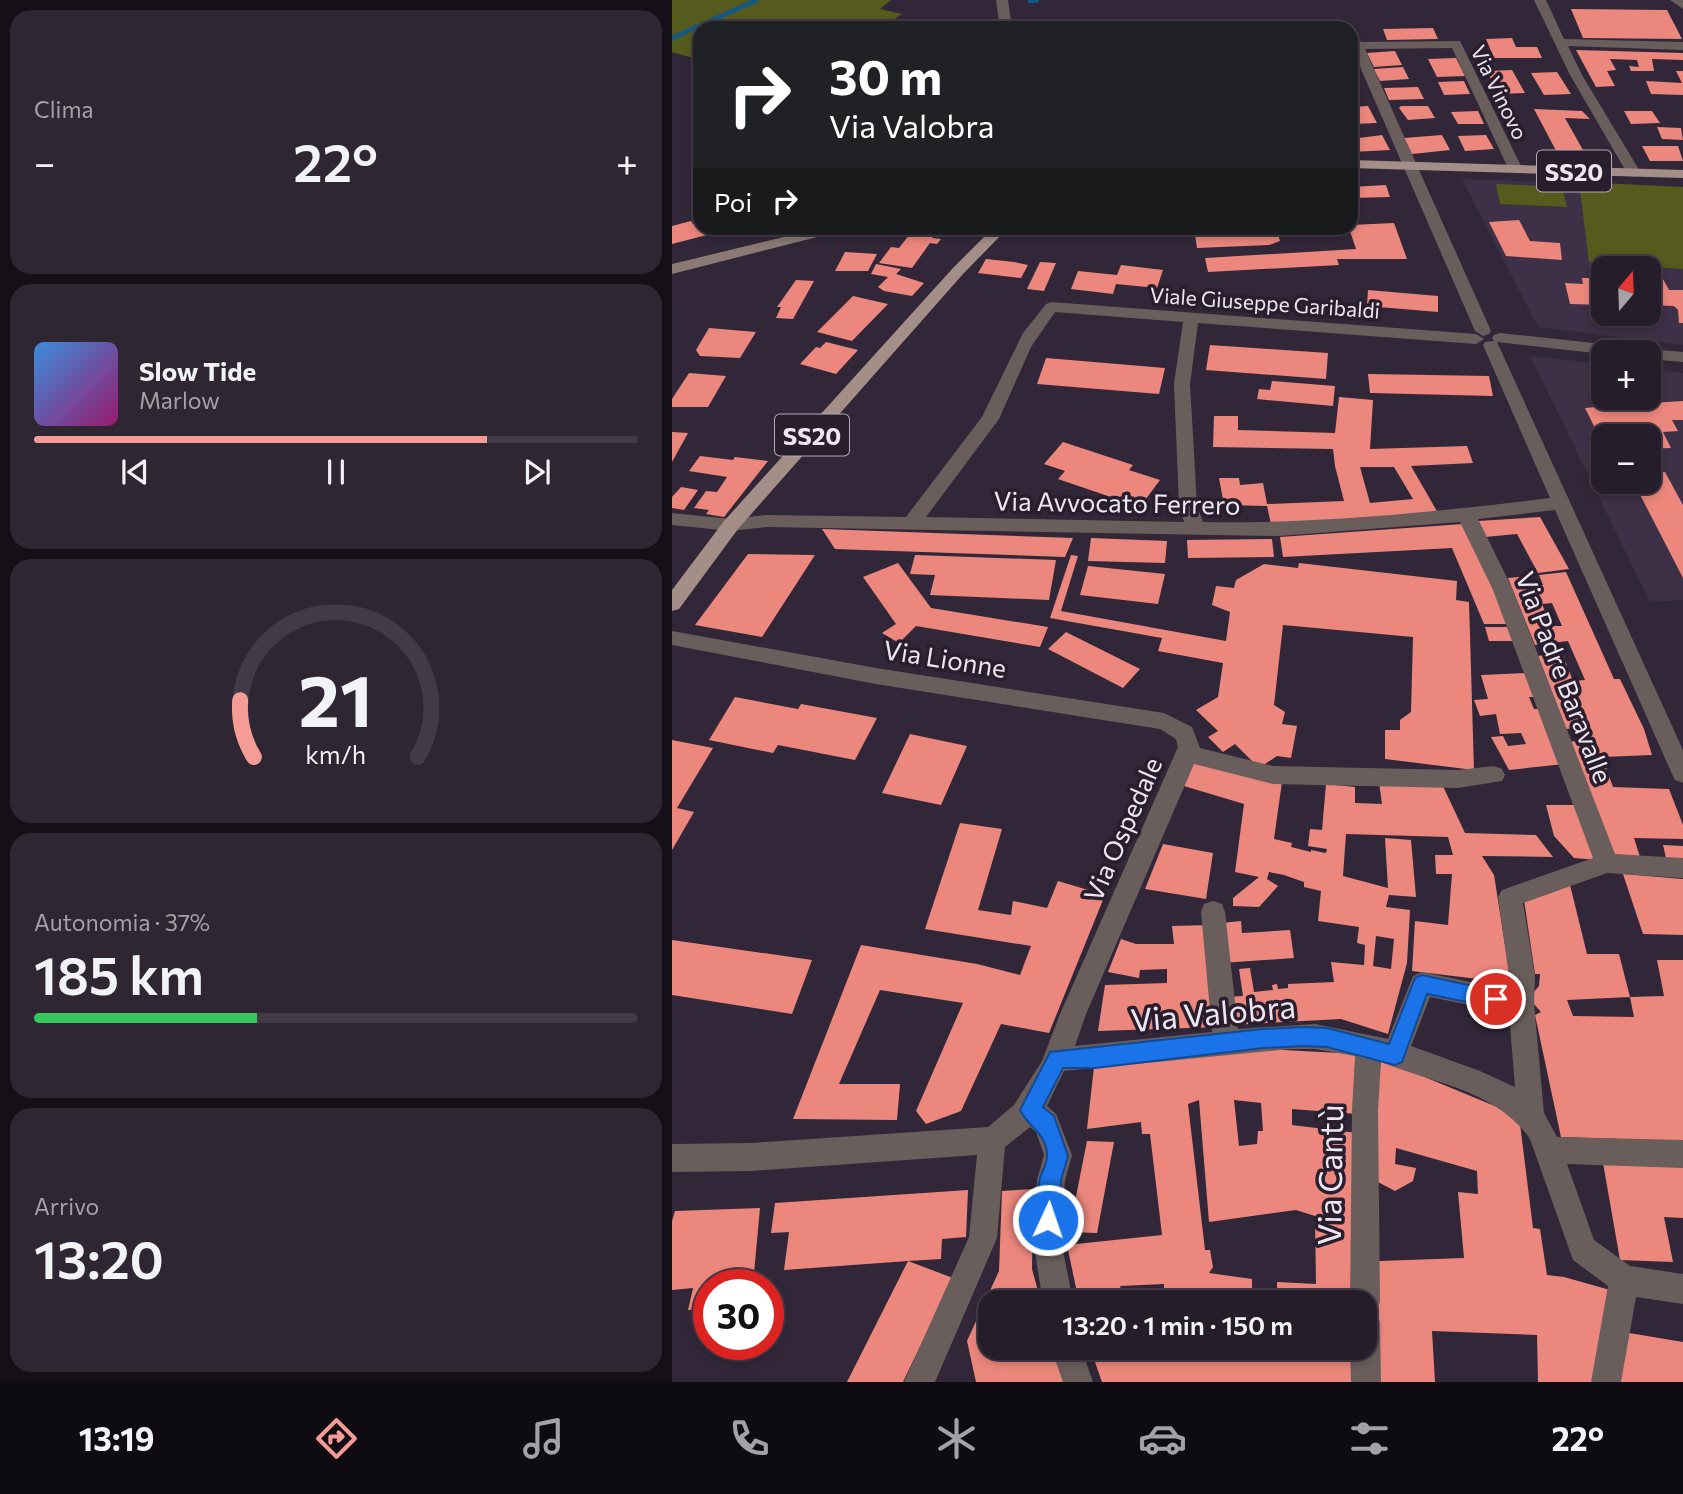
<!DOCTYPE html>
<html lang="it">
<meta charset="utf-8">
<style>
:root{--surface:#261d2a;--page:#2e2632;--text:#f1f3f6;--muted:#a4a2a8;--line:#423b47;--accent:#f59c96}
body{margin:0;font-family:Commissioner,sans-serif;background:var(--page);color:var(--text);height:100vh;display:flex;flex-direction:column;font-size:26px;white-space:nowrap}
*{box-sizing:border-box;margin:0}
p{font-size:23px;color:var(--muted)}
.icon{flex:none;width:38px;height:38px;fill:none;stroke:currentColor;stroke-width:2;stroke-linecap:round;stroke-linejoin:round}
.map{position:relative;flex:1;overflow:hidden}
.panel{display:flex;flex-direction:column;gap:10px;padding:10px;background:#151017;width:672px}
.panel>*{flex:none}
.top-card{position:absolute;left:21px;top:21px;width:665px;height:214px;border-radius:21px;box-shadow:0 4px 10px #0003,0 0 0 2px var(--line);background:#202124;color:#fff;overflow:hidden}
.needle{width:46px;rotate:19deg}
.tools{position:absolute;left:919px;top:256px;display:grid;gap:14px}
.tools a{display:grid;place-items:center;width:70px;height:70px;border-radius:14px;background:var(--surface);box-shadow:0 4px 10px #0003,0 0 0 2px var(--line);font-size:35px}
.speed{position:absolute;left:21px;top:1269px;display:flex;gap:14px;font-size:35px;font-weight:700;text-align:center}
.speed>*{display:grid;place-content:center;width:91px;height:91px;border-radius:50%;background:var(--surface);box-shadow:0 4px 10px #0003,0 0 0 2px var(--line);line-height:1}
.speed .limit{border:10px solid #d22;background:#fff;color:#111}
.pin{position:absolute;display:grid;place-items:center;width:60px;height:60px;color:#fff;margin:-30px;border:4px solid #fff;border-radius:50%;box-shadow:0 2px 7px #0007}
.me{position:absolute;width:77px;margin:-38px;rotate:3deg;stroke-linejoin:round;filter:drop-shadow(0 0 5px #0008)}
.turn{display:flex;align-items:center;gap:24px;height:147px;padding:0 21px;font-size:32px}
.turn .icon{width:91px;height:91px;stroke-width:2.5}
.turn b{display:block;font-size:49px;line-height:60px}
.then{display:flex;align-items:center;height:66px;padding:0 21px;background:#0003;gap:14px;font-size:26px}
.big{font-size:52px;font-weight:600;line-height:1.1}
.panel .widget{flex:1;display:flex;flex-direction:column;justify-content:center;gap:10px;min-width:0;padding:0 24px;border-radius:21px;background:var(--page)}
.panel .dial{align-items:center;gap:0}
.dial svg{height:182px;overflow:visible;fill:none;stroke:var(--line);stroke-width:7;stroke-linecap:round;text-anchor:middle}
.dial text{fill:var(--text);stroke:none}
.song{display:flex;align-items:center;gap:21px}
.cover{width:84px;height:84px;border-radius:10px;background:linear-gradient(135deg,hsl(210 70% 55%),hsl(320 70% 35%))}
.played{height:7px;border-radius:4px;background:linear-gradient(90deg,var(--accent) 75%,var(--line) 75%)}
.keys{display:flex;justify-content:space-around;direction:ltr}
.heat{display:flex;justify-content:space-between;align-items:center;font-size:38px;direction:ltr}
.charge{height:10px;border-radius:5px;background:linear-gradient(90deg,#34c759 37%,var(--line) 0)}
.trip{position:absolute;left:306px;top:1290px;width:399px;height:70px;border-radius:21px;background:var(--surface);box-shadow:0 4px 10px #0003,0 0 0 2px var(--line);font-weight:600;line-height:70px;text-align:center}
.tabs{display:flex;height:112px;justify-content:space-around;align-items:center;background:#0f0c11;color:var(--muted)}
.tabs .icon{width:49px;height:49px}
.tabs .current{color:var(--accent)}
.tabs b{font-size:32px;color:var(--text)}
main{display:flex;flex:1;min-height:0}
.map>svg:first-child{display:block}
.built{fill:#3e3046;fill-rule:evenodd}
.green{fill:#545b1c}
.lines{fill:none;stroke-linecap:round;stroke-linejoin:round}
.stream{stroke:#125987;stroke-width:4.5}
.building{fill:#ec877d;fill-rule:evenodd}
.street{fill:#695e5b;fill-rule:evenodd}
.secondary{fill:#8a7975;fill-rule:evenodd}
.primary{fill:#a48e88;fill-rule:evenodd}
.route{fill:#1a73e8;stroke:#114b97;stroke-width:2}
.labels{text-anchor:middle;dominant-baseline:central;stroke-width:7;stroke-linejoin:round;paint-order:stroke}
.far-street-label{font-size:21px;fill:#eee7f2;stroke:#281e2e}
.shield{fill:#281e2e;stroke:#b3abb7;stroke-width:2}
.shield-label{font-size:24px;font-weight:bold;fill:#eee7f2}
.street-label{font-size:26px;fill:#eee7f2;stroke:#281e2e}
.near-street-label{font-size:32px;fill:#eee7f2;stroke:#281e2e}
</style>
<main>
<section class="panel">
<div class="widget"><p>Clima</p>
<div class="heat"><a>−</a><b class="big">22°</b><a>+</a></div>
</div>
<div class="widget">
<div class="song"><i class="cover"></i><div><b>Slow Tide</b><p>Marlow</p></div></div>
<div class="played"></div>
<div class="keys"><svg class="icon" aria-label="previous" viewBox="0 0 24 24"><path d="M18 5L8 12l10 7zM5 5v14"/></svg><svg class="icon" aria-label="pause" viewBox="0 0 24 24"><path d="M8 5v14M16 5v14"/></svg><svg class="icon" aria-label="next" viewBox="0 0 24 24"><path d="M6 5l10 7-10 7zM19 5v14"/></svg></div>
</div>
<div class="widget dial"><svg viewBox="0 0 100 80">
<path d="M14 69A42 42 0 1 1 86 69"/>
<path d="M14 69A42 42 0 0 1 8 44" stroke="#f59c96"/>
<text x="50" y="56" font-size="32" font-weight="700">21</text>
<text x="50" y="72" font-size="11">km/h</text>
</svg></div>
<div class="widget"><p>Autonomia · 37%</p><b class="big">185 km</b><div class="charge"></div></div>
<div class="widget"><p>Arrivo</p><b class="big">13:20</b></div>
</section>
<div class="map">
<svg width="1011" height="1382" viewBox="0 0 1011 1382">
<rect width="100%" height="100%" fill="#322738"/>
<path class="built" d="M790,179l221,8v158l-145,-18zM931,268h45v45h-45z
M858,356l73,8v33h45l1,-28 34,4v227l-33,2zM931,436h45v45h-45z"/>
<path class="green" d="M0,0h219l-11,9 22,5 -21,14h-181v32l-28,-8z
M907,182l104,5v82l-94,-7z
M824,184l66,3 5,20 -67,-3z"/>
<g class="lines">
<path class="stream" d="M358,1l7,-1
M0,38l85,-38"/>
</g>
<path class="building" d="M899,9l96,1 15,29 -99,-1z
M761,28l5,11 -51,1 -4,-11z
M840,38l4,9h21l5,11h-48l-8,-19z
M904,50l107,3v7l-31,-1 2,12h-23l-2,-5 10,1 -2,-7 -27,-1 6,11 -9,1 8,15 -19,1z
M723,51l7,14 -28,2 -7,-14z
M784,58l9,18 -28,1 -9,-18z
M731,67l6,12 -29,2 -6,-12z
M840,70l13,23 -27,1 -11,-23z
M1004,71h7v24l-32,-1 -5,-13 36,2z
M885,72l14,22 -27,1 -13,-22z
M792,81l6,13 -26,1 -6,-13z
M746,87l6,12 -35,1 -5,-12z
M696,106l9,17 -23,1 -3,-3v-14z
M729,106h27l7,12 -27,2 -9,-12z
M862,109l48,2 8,8 -25,-1 23,41 -27,1z
M806,111l6,13h-26l-7,-12z
M952,111h28l8,12 -29,1z
M985,127l24,1 2,12 -21,-1z
M710,135l8,15 -39,2v-13z
M770,135l8,15 -38,4 -8,-16z
M814,135l8,14 -29,2 -7,-15z
M970,146h36l5,15h-33z
M714,185l4,12 -39,1v-11z
M847,220l11,21 30,2 2,17 -56,-4 -17,-34z
M19,221l2,3 7,-1v5h34l-62,16v-18z
M722,223l13,36h-70l2,6 -131,7 -3,-14 151,-9 -7,-21 2,-3z
M522,228h82l4,13 -11,4 -72,3z
M241,230l23,3 -4,5 9,1 -4,5 -7,-1 -18,25 -33,-5 12,-16 8,1z
M173,252l32,2 -9,17h-33z
M314,259l28,3 14,3 -7,13 -43,-5z
M368,262l16,1 -12,28 -17,-2z
M204,264l25,5 -5,5 28,9 -12,13 -28,-5 -6,-4 10,-10 -17,-3z
M449,265l42,5 -6,18 -41,-4 -3,10 -42,-5 7,-18 39,4z
M910,278h21v27l-33,-1 -5,-21 18,1z
M976,278l15,1 6,11h14v33h-4l-1,-13 -4,-4 -26,-1z
M124,280l18,1 -21,38 -17,-1 5,-11h-4z
M696,290l70,6v16l-71,-6z
M181,296l35,8 -36,37 -35,-9z
M37,328l47,4 -16,26 -40,-2 -4,-6z
M154,342l32,8 -22,24 -36,-10 16,-17 4,1z
M538,345l118,8 -2,26 -120,-9z
M374,358l119,10 -6,26 -122,-10z
M17,373l37,3 -18,31h-36v-8z
M696,374l121,2 4,20 -123,-3z
M600,381l63,5 -2,20 -76,-7 2,-10 11,1z
M667,397l34,3 -3,49 97,-3 6,17 -62,3 27,47 -167,11 -4,-18 -43,-1 -5,-27h20l1,7 23,-2 4,21 77,-3 -9,-35 -2,-17 -120,-2 1,-31h24v14l97,3zM688,467h34l19,32 -43,4z
M1011,401v19h-11l6,11 -15,1 8,16 -23,1v-13h-49l-14,-28 21,-2 3,6 45,-3 -3,-6z
M0,432l16,1 -16,29z
M391,442l70,23 -4,5 31,10 -20,27 -82,-28 7,-8 -21,-7z
M28,456l33,4 2,-3 33,4 -44,56 -18,-3 3,-4 -15,-2 12,-17 11,1 10,-15 -38,-6z
M993,472l18,33v73l-50,-97h15v-8z
M9,487l17,3 -14,20 -12,-2v-11z
M868,517l29,52 -31,4 -21,-39 -32,3 -7,-16z
M791,524l47,100h-26l-32,-76 -169,9 -3,-20z
M150,529l251,9 -8,19 -230,-8z
M419,538l76,3 -2,22 -77,-2z
M600,539l2,18 -86,1 -1,-18z
M76,554l67,1 -53,82 -67,-12z
M243,555l141,5 -7,40 -119,-5 5,-20 -25,-1z
M399,555l7,1 -17,55 165,30 4,-29 -18,-7 4,-19 18,2 2,-8 28,-16 34,4 1,-5 158,18 -1,19 13,2 5,168 -89,-11v-29h15v-10l11,-8 2,-75 -130,-12 -9,80 11,7 -3,12 15,2 -6,32 -14,-2 -18,12 -24,-24 -12,8 -15,-15 10,-6 -22,-21 22,-13 5,-34 -65,-12 4,-13 -112,-20z
M226,563l33,45 117,19 -8,20 -124,-21 -17,17 -17,-10 14,-9 -33,-47z
M416,566l77,8 -7,30 -78,-9z
M894,572l48,107h6l24,50 8,26 -50,2 11,30 56,2 14,36v14l-49,-1 6,19 -26,-2 -45,-113 15,-2 -5,-12 -14,1 -28,-73 25,-3 11,28 12,-1 -17,-39 -33,4 -27,-67 20,-2 5,10 10,-1 -4,-10zM880,603l10,23h-11l-9,-22z
M813,627h24l4,14h-24z
M394,632l74,37 -17,19 -75,-39z
M855,673l8,24h-6l5,12h10l20,55 -55,6 -18,-33 12,-1 5,10 18,-2 -5,-11 -21,1 -4,-20 -16,2 -6,-16 14,-1 -7,-24z
M63,697l63,12 3,-5 76,14 -22,42 -77,-15 -5,8 -64,-13z
M238,734l57,12 -26,59 -59,-12z
M0,740l41,8 -36,60 17,4 -22,38z
M523,759l87,23 -8,57 18,4 -1,4 20,5v-2l15,3 1,-4 -19,-3 2,-17 12,1 4,-46 29,3v16l27,1 -3,-22h62l24,51 71,2 17,22 -71,-1 12,19 17,108 -99,-12 3,-50 33,4 4,-51h-16l-1,-19h18l-5,-18 -102,-3 -3,42 45,12 -3,-50 26,2 5,57 -27,-2 -3,12 24,3 -3,53 -19,71 -47,-15 -110,6 -5,-28 17,-1 -4,-27 11,-1 4,24 19,-2 -1,-5 5,-1 1,5 10,-1v-4l46,-2 -3,-20 33,3 1,-20 -8,-2 2,-16 -41,-6 3,-30 -17,-4v-5l-20,-7 -15,-3 -2,7 11,7 -19,21 -26,-1v-8l26,-21 -24,-5 9,-68 -60,-18zM704,936l18,3 -3,30 -18,-3z
M874,805h32l20,55 -24,-2 -20,-22z
M288,823l42,6 -24,81 33,5 2,-14 34,7 11,-27 47,14 -56,138 -48,-9 -40,87 -35,13 -10,-13 47,-108 -83,-13 -41,94h61l-3,36 -104,-1 68,-174 116,19 43,11 11,-29 -106,-17z
M491,844l50,9 -7,46 -61,-10z
M991,845l20,1v14l-17,-2z
M951,874l60,5v56l-40,-1z
M898,885l17,69h32l11,43 34,-1 -7,-36h26v181l-122,-4 -26,-122 6,-3 -8,-9v-10l6,-7 1,-12h-5l-11,-74zM958,997l4,20 -61,-1 -6,-16z
M569,921l1,12 48,-3 4,28 -73,5v-40z
M538,925l9,102 -121,4 7,-46 62,-2v-14l-27,1 -1,8 -31,-6 13,-33 15,5h38l-2,-18z
M0,940l140,20 -20,54 -120,-19z
M591,1049l95,5 -1,60 -65,-5v16l65,8 1,169h-81v-20l39,2 -1,-68 -19,-6 -87,12 -10,-122 -11,4 17,146h5l3,17 -4,6 43,6v23h-88v-18l-44,2 4,16h-45l-12,-57 95,-10 -12,-101h-8l-1,-12 -54,7 7,-62zM562,1100l27,3 2,28h-5l-1,13 -18,2z
M709,1059l138,57 14,112 7,1 7,46 17,2 46,13 -10,92h-62l-1,-47 -105,-4 3,51h-60l4,-121 85,-3 -6,-66 20,2 -1,-23 -81,-23 -1,16 21,4 -3,13 -18,10 -19,-10 -3,-41z
M415,1141l27,1 -17,91 -28,-1z
M931,1163l80,4v51l-19,-1 9,45 -53,-2z
M361,1189l-1,80 9,33h-51v46h64l9,34h-87l-9,-41 32,-70 3,-80z
M296,1190l-2,47 -24,2 -1,20 -33,2 45,17 -50,104h-56l61,-121 -124,9 5,-38 -18,1 4,-30z
M88,1208l-7,76h-44v24l-21,2 5,-22 -21,2v-69l3,-10z
M945,1331l66,11v40h-72z
M418,1348h47l4,13 21,-2v-11h89l-1,4 110,-4 1,34h-259z"/>
<g class="lines">
<path class="street" d="M324,0h12l4,28h-12z
M862,0h12l18,39 119,3v8l-115,-4 14,29 59,98 -2,3 -5,1 -7,-4 -57,-98z
M998,0h13v9z
M679,36l7,1 3,5 99,-1 62,127 -7,4 -7,-4 -56,-120 -87,1 126,282 -2,3 -6,2 -8,-5 -124,-285z
M379,302l425,32 8,5 -8,5 -278,-21 -8,61 7,122 6,16c117,2 232,-10 347,-24l-67,-153 2,-3 9,-1 -2,-3 2,-3 6,-2 131,14 8,5 -36,2 -106,-12 186,408v33l-8,-3 -3,-6 -117,-264 -77,9 35,71 102,264 68,4v20l-76,-5 -84,30 12,73 -1,28 10,109 13,24 126,3v28l-116,-4 27,76 36,26 53,8v30l-47,-7 -15,85h-30l17,-96 -35,-26 -43,-121c-35,-50 -98,-56 -149,-77l-3,48 2,192 -4,10 4,10 1,60h-30l-1,-34h15v-46h-15l2,-192 3,-54 -40,-7h-25l-226,22 -17,35 9,8 16,41 -7,25 -4,60 12,62h-30l-10,-62 4,-60 7,-25 -8,-23 -6,-5 -25,20 -8,91 -62,144h-31l65,-145 8,-82 -226,16 -79,1v-28l79,-1 237,-16 26,-22 28,-44 18,-47 118,-267 -2,-8 -16,-10 -284,-45 -204,-39v-14l204,37 288,45 28,14 8,21 73,18 185,4 36,-4 8,3 3,6 -3,6 -44,7 -185,-4 -79,-20 -108,250 -11,32 137,-14 -11,-120 3,-8 9,-3 9,3 3,8 13,117 77,-5 73,15 25,-63 9,-4 87,18v-14l-11,-79 4,-7 91,-32 -100,-268 -33,-68 -181,14 -512,-9 -36,4 -59,-6v-12l59,6 36,-4 139,2 76,-100 41,-84 23,-29zM383,312l128,10 -9,62 5,122 5,16 -258,-5 73,-98 32,-72zM758,997l79,16 6,74 -35,-16 -69,-25z
M976,349l35,3v10l-35,-3v-7h-7z
M379,1348h30l12,34h-30z"/>
<path class="secondary" d="M149,228h22l-2,3 -169,43v-10z"/>
<path class="primary" d="M679,160l332,10v8l-332,-10z
M321,228h15l-45,46 -225,255 -59,80 -7,2v-21l52,-69 229,-253z"/>
</g>
<path class="route" d="M750,975l74,16 7,2 3,6 -3,7 -7,2 -69,-14 -25,68 -7,3 -68,-18 -23,-1 -41,2 -168,20h-32l-20,39 11,9 14,40 -7,24 -2,40 -3,8 -8,3 -8,-3c-5,-13 -3,-36 0,-50 2,-7 7,-14 7,-21 1,-23 -20,-31 -27,-47l30,-58 213,-23 41,-2 23,1 62,16 26,-66z"/>
<g class="labels">
<g class="far-street-label">
<text transform="translate(828 92) rotate(64)">Via Vinovo</text>
<text transform="translate(593 302) rotate(4)">Viale Giuseppe Garibaldi</text>
</g>
<g class="shield">
<rect x="865" y="150.5" width="74" height="41" rx="5"/>
<rect x="103" y="414.5" width="74" height="41" rx="5"/>
</g>
<g class="shield-label">
<text x="902" y="171">SS20</text>
<text x="140" y="435">SS20</text>
</g>
<g class="street-label">
<text transform="translate(445 502) rotate(1)">Via Avvocato Ferrero</text>
<text transform="translate(273 658) rotate(9)">Via Lionne</text>
<text transform="translate(893 677) rotate(69)">Via Padre Baravalle</text>
<text transform="translate(450 829) rotate(-66)">Via Ospedale</text>
</g>
<g class="near-street-label">
<text transform="translate(541 1012) rotate(-5)">Via Valobra</text>
<text transform="translate(657 1175) rotate(-89)">Via Cantù</text>
</g>
</g>
</svg>
<div class="tools">
<a><svg class="needle" viewBox="-14 -14 28 28"><path d="M0-13l5 13h-10z" fill="#e53935"/><path d="M0 13l5-13h-10z" fill="#a4a2a8"/></svg></a>
<a>+</a>
<a>−</a>
</div>
<div class="speed"><div class="limit">30</div></div>
<div class="pin" style="left:824px;top:999px;background:#d93025"><svg class="icon" aria-label="arrive" viewBox="0 0 24 24"><path d="M6 21V4h12l-3 4 3 4H6"/></svg></div>
<svg class="me" style="left:376px;top:1220px" viewBox="-20 -20 40 40"><circle r="17" fill="#1a73e8" stroke="#fff" stroke-width="3"/><path d="M0-11L8 9 0 5-8 9z" fill="#fff"/></svg>
<div class="trip">13:20 · 1 min · 150 m</div>
<div class="top-card">
<div class="turn"><svg class="icon" aria-label="right" viewBox="0 0 24 24"><path d="M7 20v-9h11M14 6l5 5-5 5"/></svg><div><b>30 m</b>Via Valobra</div></div>
<div class="then">Poi<svg class="icon" aria-label="right" viewBox="0 0 24 24"><path d="M7 20v-9h11M14 6l5 5-5 5"/></svg></div>
</div>
</div>
</main>
<nav class="tabs">
<b>13:19</b>
<svg class="icon current" aria-label="directions" viewBox="0 0 24 24"><path d="M12 3l9 9-9 9-9-9zM9 14v-3h6M13 9l2 2-2 2"/></svg>
<svg class="icon" aria-label="music" viewBox="0 0 24 24"><path d="M9 18V5l10-2v13"/><circle cx="6" cy="18" r="3"/><circle cx="16" cy="16" r="3"/></svg>
<svg class="icon" aria-label="phone" viewBox="0 0 24 24"><path d="M5 4h4l2 5-3 2q2 4 5 5l2-3 5 2v4C11 20 4 13 5 4z"/></svg>
<svg class="icon" aria-label="climate" viewBox="0 0 24 24"><path d="M12 3v18M4 7l16 10M4 17L20 7"/></svg>
<svg class="icon" aria-label="car" viewBox="0 0 24 24"><path d="M5 17H2v-5l4-1 3-4h7l3 4 3 1v5h-3M9 17h6M6 11h13"/><circle cx="7" cy="17" r="2"/><circle cx="17" cy="17" r="2"/></svg>
<svg class="icon" aria-label="filters" viewBox="0 0 24 24"><path d="M4 7h16M4 17h16"/><circle cx="9" cy="7" r="2"/><circle cx="15" cy="17" r="2"/></svg>
<b>22°</b>
</nav>
